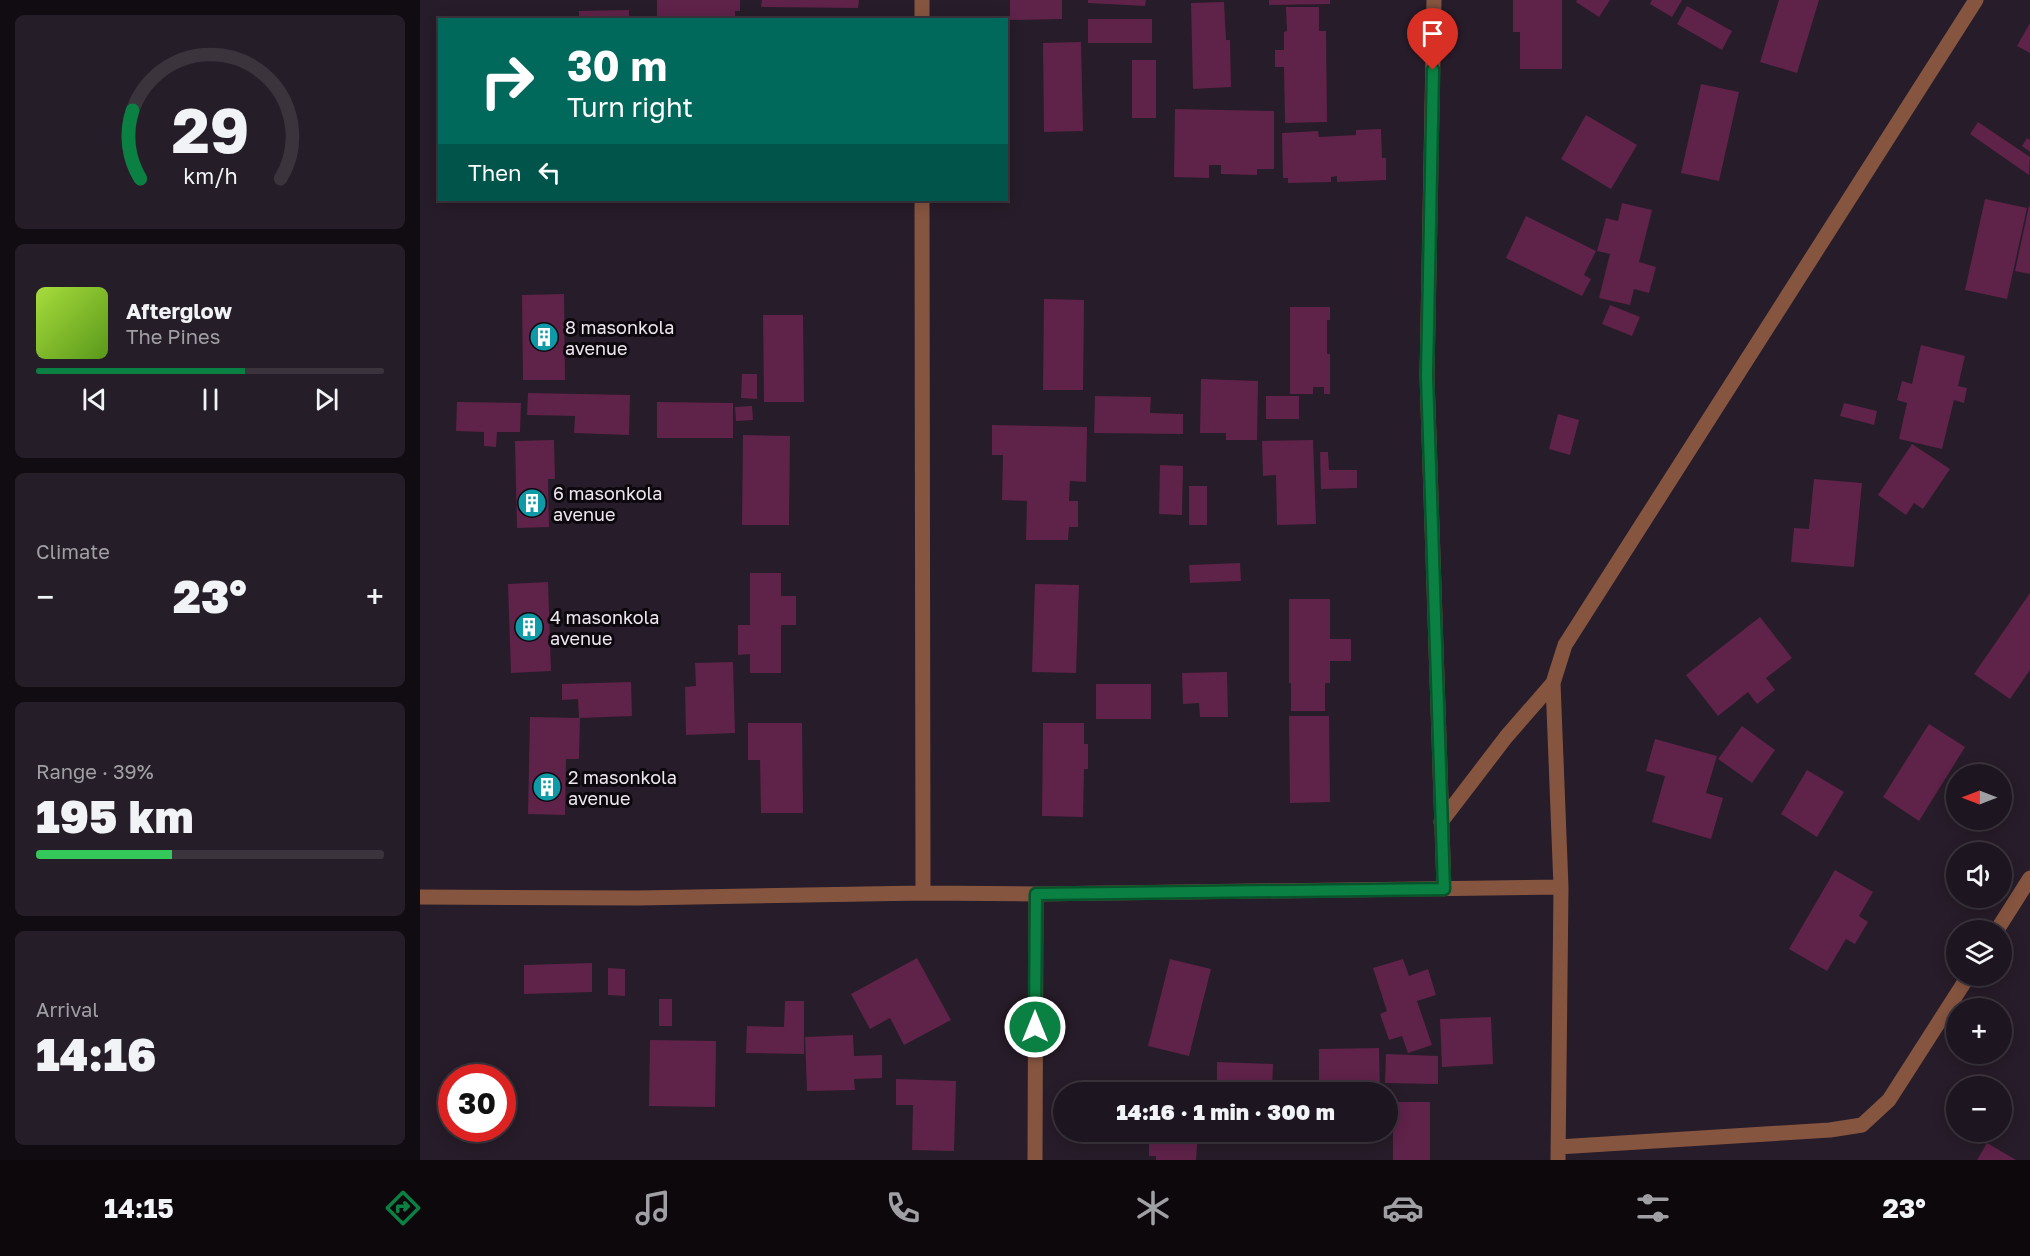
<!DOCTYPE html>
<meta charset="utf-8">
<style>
:root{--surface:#1d151f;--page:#251e28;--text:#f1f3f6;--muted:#a09fa4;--line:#3b343d;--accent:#0b8043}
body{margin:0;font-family:"Golos Text",sans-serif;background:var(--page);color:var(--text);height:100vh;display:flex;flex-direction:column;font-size:22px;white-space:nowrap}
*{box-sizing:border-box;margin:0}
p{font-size:20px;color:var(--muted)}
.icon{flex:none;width:33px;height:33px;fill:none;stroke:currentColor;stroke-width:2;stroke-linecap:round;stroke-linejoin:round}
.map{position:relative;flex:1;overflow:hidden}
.panel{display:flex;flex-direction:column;gap:15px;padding:15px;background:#100c11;width:420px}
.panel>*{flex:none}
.top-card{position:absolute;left:18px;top:18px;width:570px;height:183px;border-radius:0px;box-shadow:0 3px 15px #0003,0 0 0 2px var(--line);background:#00695c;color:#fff;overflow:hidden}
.needle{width:39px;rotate:270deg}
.fabs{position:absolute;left:1526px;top:764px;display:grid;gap:12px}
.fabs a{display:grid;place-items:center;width:66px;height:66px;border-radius:50%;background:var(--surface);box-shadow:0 3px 15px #0003,0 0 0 2px var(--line);font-size:30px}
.speed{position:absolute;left:18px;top:1064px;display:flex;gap:12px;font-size:30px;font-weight:700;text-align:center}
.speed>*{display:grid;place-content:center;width:78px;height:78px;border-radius:50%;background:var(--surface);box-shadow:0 3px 15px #0003,0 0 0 2px var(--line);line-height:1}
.speed .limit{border:9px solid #d22;background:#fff;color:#111}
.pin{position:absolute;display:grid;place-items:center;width:51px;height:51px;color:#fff;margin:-62px -26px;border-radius:50% 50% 50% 0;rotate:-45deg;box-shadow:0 0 6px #0007}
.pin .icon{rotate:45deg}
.me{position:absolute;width:66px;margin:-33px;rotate:0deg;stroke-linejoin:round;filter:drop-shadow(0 0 4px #0008)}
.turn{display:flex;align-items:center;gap:21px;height:126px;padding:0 30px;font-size:27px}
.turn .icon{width:78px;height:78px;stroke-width:2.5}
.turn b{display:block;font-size:42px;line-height:51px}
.then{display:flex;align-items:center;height:57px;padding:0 30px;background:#0003;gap:12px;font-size:22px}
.big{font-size:45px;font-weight:800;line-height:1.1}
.panel .card{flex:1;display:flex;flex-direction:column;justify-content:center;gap:9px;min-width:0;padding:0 21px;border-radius:9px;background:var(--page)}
.panel .dial{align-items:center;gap:0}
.dial svg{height:156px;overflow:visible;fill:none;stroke:var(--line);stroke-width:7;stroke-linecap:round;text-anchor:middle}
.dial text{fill:var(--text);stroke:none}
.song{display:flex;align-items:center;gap:18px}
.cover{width:72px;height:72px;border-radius:9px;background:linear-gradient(135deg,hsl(80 70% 55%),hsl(90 70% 35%))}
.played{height:6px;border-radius:3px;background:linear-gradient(90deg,var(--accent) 60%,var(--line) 60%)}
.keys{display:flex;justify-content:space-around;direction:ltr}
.heat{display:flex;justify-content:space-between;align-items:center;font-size:33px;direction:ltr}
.charge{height:9px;border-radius:4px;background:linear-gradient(90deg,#34c759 39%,var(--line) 0)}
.trip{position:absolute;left:633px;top:1082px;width:345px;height:60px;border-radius:30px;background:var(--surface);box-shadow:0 3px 15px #0003,0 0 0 2px var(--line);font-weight:800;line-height:60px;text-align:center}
.tabs{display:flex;height:96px;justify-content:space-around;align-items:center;background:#0c080c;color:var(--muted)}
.tabs .icon{width:42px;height:42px}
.tabs .current{color:var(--accent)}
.tabs b{font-size:27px;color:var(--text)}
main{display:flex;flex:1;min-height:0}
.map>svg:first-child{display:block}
.building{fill:#5f2249}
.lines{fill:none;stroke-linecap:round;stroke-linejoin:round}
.minor{stroke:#865540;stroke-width:15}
.route-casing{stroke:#07532c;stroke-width:15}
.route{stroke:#0b8043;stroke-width:10}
.labels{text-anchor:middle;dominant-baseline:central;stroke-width:6;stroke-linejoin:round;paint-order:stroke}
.poi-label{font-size:18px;fill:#efe7f0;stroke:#0d080e;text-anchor:start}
</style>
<main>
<section class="panel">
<div class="card dial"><svg viewBox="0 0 100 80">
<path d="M14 69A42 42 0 1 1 86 69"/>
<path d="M14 69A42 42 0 0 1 10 34" stroke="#0b8043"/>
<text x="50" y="56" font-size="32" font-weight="700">29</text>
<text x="50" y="72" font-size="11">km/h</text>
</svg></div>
<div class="card">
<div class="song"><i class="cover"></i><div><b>Afterglow</b><p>The Pines</p></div></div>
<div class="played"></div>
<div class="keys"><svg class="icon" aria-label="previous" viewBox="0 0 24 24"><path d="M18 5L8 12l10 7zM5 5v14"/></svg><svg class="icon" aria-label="pause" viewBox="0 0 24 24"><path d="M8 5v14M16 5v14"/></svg><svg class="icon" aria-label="next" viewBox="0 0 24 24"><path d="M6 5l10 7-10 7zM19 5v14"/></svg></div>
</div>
<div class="card"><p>Climate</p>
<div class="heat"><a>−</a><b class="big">23°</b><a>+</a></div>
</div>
<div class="card"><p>Range · 39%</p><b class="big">195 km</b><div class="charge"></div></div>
<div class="card"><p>Arrival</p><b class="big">14:16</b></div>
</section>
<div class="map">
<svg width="1610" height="1160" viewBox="0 0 1610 1160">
<rect width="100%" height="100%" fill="#271c29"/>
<path class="building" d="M237,0h83v11h-5v9h-78z
M342,0h97l-1,8 -97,-1z
M590,0h52v19l-52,1z
M668,0h58l-1,6 -57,-3z
M849,0h61v4l-61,1z
M1093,0h49v69h-42v-37h-7z
M1157,0h33l-11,17 -23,-15z
M1232,0h30l-10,17 -22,-13z
M1359,0h40l-22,73 -37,-11z
M804,2l2,38h4l1,47 -38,2 -2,-86z
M1267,6l45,25 -10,19 -45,-26z
M866,7h33v24h7l1,91 -42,1 -1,-56h-9v-17h9v-18l3,-1z
M209,10v10h-50v-9z
M668,19h64v24h-64z
M1610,23v30l-13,-7z
M661,42l2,89 -39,1 -1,-89z
M712,60h24v58h-24z
M1281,84l38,8 -20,89 -38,-8z
M755,109l99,2v58h-17v6l-36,-1v-9h-12v13l-35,-1z
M1166,115l51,30 -26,44 -50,-30z
M1558,122l52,35 -1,18 -59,-41z
M961,129l1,29h4v22l-49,2v-6l-6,1v5l-43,1v-5h-5l-1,-45 36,-2 1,6 37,-2v-5z
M1607,138l3,2v12l-8,-6z
M1565,199l42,9 -20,91 -42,-9z
M1202,203l30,7 -13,52 17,5 -7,26 -15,-4 -4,16 -31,-7 11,-44 -13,-3 9,-33 12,3z
M1609,206h1v68l-15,-3z
M1106,216l70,35 -12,24 7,4 -9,17 -76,-38z
M144,294l1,86h-42l-1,-85z
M624,299l40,1 -1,90h-40z
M1190,305l30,12 -8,19 -30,-12z
M870,307h40v13h-3v34h3v40h-6v-7h-11v7h-23z
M343,315h40l1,87h-40z
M1501,345l44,11 -7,30 9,2 -3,15 -10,-3 -12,49 -43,-10 8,-36 -10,-3 5,-19 10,3z
M322,374h15v25l-16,-1z
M781,379l57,2 -1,59h-31v-7h-26z
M108,393l102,2 -1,40 -55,-2 1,-17 -48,-1z
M675,396l56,1 -1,16 33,1v20l-89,-1z
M846,396h33v23h-33z
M37,402l64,1 -1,29h-23l-1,15 -12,-1v-14l-28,-1z
M237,402l76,1v35h-76z
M1424,403l33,8 -3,14 -34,-9z
M332,406l1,14 -17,1 -1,-14z
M1138,414l21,6 -9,35 -21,-6z
M572,425l95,2 -1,55 -16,-1 -1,20h9v26h-9l-1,13h-42l1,-39 -25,-1 1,-45h-11z
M323,435l47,1 -1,89h-47z
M134,440l1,39h-7l1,48 -32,1 -2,-87z
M893,440l3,84 -39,1 -1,-50 -13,1 -1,-35z
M1492,444l38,25 -27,40 -9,-6 -8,12 -28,-20z
M900,452h8l1,18h28v18l-36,1z
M740,465l23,1 -1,49 -23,-1z
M1394,479l48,4 -8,84 -63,-5 3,-34 15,1z
M769,486h18v39h-18z
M820,563l1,18 -51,2 -1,-18z
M330,573h31v23h15v29h-15v48h-31v-19l-12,1v-30h12z
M128,582l3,89 -40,2 -3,-89z
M615,584l44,1 -3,88 -44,-1z
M1610,593v77l-20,29 -36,-25z
M869,599h41v40h21v22h-21v22h-5v28h-34v-28h-2z
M1340,617l32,41 -26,20 9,12 -18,14 -9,-12 -30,24 -32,-41z
M313,662l2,71 -49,2 -1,-48 11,-1 -1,-23z
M807,672l1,45h-28l-1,-14 -16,1 -1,-31z
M211,682l1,34 -53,2 -1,-19 -16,1v-16z
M676,684h55v35h-55z
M869,716h40l1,86 -40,1z
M110,717l50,1 -1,41h-13l-1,56 -37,-1z
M328,723h54l1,90h-42l-1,-53h-12z
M623,723h41v21h4v25h-4l-1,48 -41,-1z
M1509,724l36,23 -46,74 -36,-24z
M1322,726l33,24 -23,33 -34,-24z
M1235,739l62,17 -11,37 17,5 -12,41 -59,-17 13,-46 -19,-5z
M1387,770l37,22 -27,45 -36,-23z
M1415,870l38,22 -14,24 9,6 -13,22 -9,-5 -19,32 -38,-22z
M497,958l34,62 -47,25 -14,-27 -20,11 -19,-35z
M750,959l41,10 -22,87 -41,-10z
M983,959l6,17 19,-7 8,26 -19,6 15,44 -24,8 -6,-17 -13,4 -9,-26 7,-3 -14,-43z
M172,963v29l-68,2v-29z
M188,968l17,1v27l-17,-1z
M239,999h13v27h-13z
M365,1001h19v53l-58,-1 1,-27 37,1z
M1071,1017l2,47 -51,3 -2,-48z
M433,1035l1,21 28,-1v23l-28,1 1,11 -48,1 -2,-54z
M230,1040l66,1 -1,66 -66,-1z
M959,1048l1,44h-61v-43z
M966,1054l52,2v28l-53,-1z
M797,1062l56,2 -1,28h-55z
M476,1079l60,2 -2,70 -42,-1 1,-45h-17z
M973,1102h37v58h-37z
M729,1131h49l-2,29h-40v-4h-7z
M1567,1143l29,17h-39z"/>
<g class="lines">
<path class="minor" d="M1014,0l-7,376 17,513
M502,20v-20
M502,200l1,693
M1021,822l65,-85 47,-54
M0,897l218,1 285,-5 113,1 525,-7
M1577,930l33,-52
M1138,1147l272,-17 32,-5 27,-25 80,-125
M615,1160l1,-266
M1138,1160l3,-273 -8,-204 12,-38 411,-645"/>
</g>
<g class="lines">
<g class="route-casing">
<path id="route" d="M615,1027l1,-133 408,-5 -17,-513 6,-306"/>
</g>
<use href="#route" class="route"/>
</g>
<defs>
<g id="building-disc" transform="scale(1.5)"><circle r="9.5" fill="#0f9aa8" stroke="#0d080e"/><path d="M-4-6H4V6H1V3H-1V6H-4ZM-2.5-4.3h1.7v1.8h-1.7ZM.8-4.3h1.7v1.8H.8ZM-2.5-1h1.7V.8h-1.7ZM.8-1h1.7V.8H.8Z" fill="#fff"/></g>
</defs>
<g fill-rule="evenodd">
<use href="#building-disc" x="124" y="337"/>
<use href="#building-disc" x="112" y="503"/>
<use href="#building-disc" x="109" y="627"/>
<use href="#building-disc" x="127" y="787"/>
</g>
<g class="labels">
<g class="poi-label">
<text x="145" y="327">8 masonkola<tspan x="145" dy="21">avenue</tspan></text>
<text x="133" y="493">6 masonkola<tspan x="133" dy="21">avenue</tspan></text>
<text x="130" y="617">4 masonkola<tspan x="130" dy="21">avenue</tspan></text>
<text x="148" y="777">2 masonkola<tspan x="148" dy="21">avenue</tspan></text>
</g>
</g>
</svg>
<div class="fabs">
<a><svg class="needle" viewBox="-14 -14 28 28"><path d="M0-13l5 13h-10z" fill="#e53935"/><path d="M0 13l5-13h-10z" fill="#a09fa4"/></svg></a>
<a><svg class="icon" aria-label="sound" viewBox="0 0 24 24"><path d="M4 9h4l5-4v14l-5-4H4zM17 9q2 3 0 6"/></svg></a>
<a><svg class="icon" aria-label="layers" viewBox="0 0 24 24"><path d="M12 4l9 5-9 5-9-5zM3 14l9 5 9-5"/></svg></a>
<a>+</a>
<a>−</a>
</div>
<div class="speed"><div class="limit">30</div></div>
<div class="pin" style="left:1013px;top:70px;background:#d93025"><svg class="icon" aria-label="arrive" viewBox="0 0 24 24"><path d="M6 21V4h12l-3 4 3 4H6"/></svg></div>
<svg class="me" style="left:615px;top:1027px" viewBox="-20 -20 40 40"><circle r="17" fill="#0b8043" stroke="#fff" stroke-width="3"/><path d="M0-11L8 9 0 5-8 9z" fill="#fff"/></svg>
<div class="trip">14:16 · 1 min · 300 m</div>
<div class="top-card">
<div class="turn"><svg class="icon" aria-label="right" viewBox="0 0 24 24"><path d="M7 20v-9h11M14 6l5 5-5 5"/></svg><div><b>30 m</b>Turn right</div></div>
<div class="then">Then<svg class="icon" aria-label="left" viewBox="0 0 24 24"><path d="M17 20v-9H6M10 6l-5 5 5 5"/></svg></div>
</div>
</div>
</main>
<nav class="tabs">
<b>14:15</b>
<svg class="icon current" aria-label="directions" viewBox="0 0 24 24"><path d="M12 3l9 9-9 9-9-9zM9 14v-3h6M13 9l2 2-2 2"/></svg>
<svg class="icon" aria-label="music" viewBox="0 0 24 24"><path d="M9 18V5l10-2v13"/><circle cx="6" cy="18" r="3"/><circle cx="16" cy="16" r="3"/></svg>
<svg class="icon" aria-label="phone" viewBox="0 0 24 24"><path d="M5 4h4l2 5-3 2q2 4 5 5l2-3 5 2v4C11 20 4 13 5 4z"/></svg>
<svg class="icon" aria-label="climate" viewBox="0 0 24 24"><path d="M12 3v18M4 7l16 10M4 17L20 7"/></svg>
<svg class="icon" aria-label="car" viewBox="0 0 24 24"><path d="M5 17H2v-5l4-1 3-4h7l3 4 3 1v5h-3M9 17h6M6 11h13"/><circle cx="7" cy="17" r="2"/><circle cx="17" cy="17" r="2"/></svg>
<svg class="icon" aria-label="filters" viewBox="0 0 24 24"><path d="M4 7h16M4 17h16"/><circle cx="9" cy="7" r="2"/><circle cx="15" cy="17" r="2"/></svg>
<b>23°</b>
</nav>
